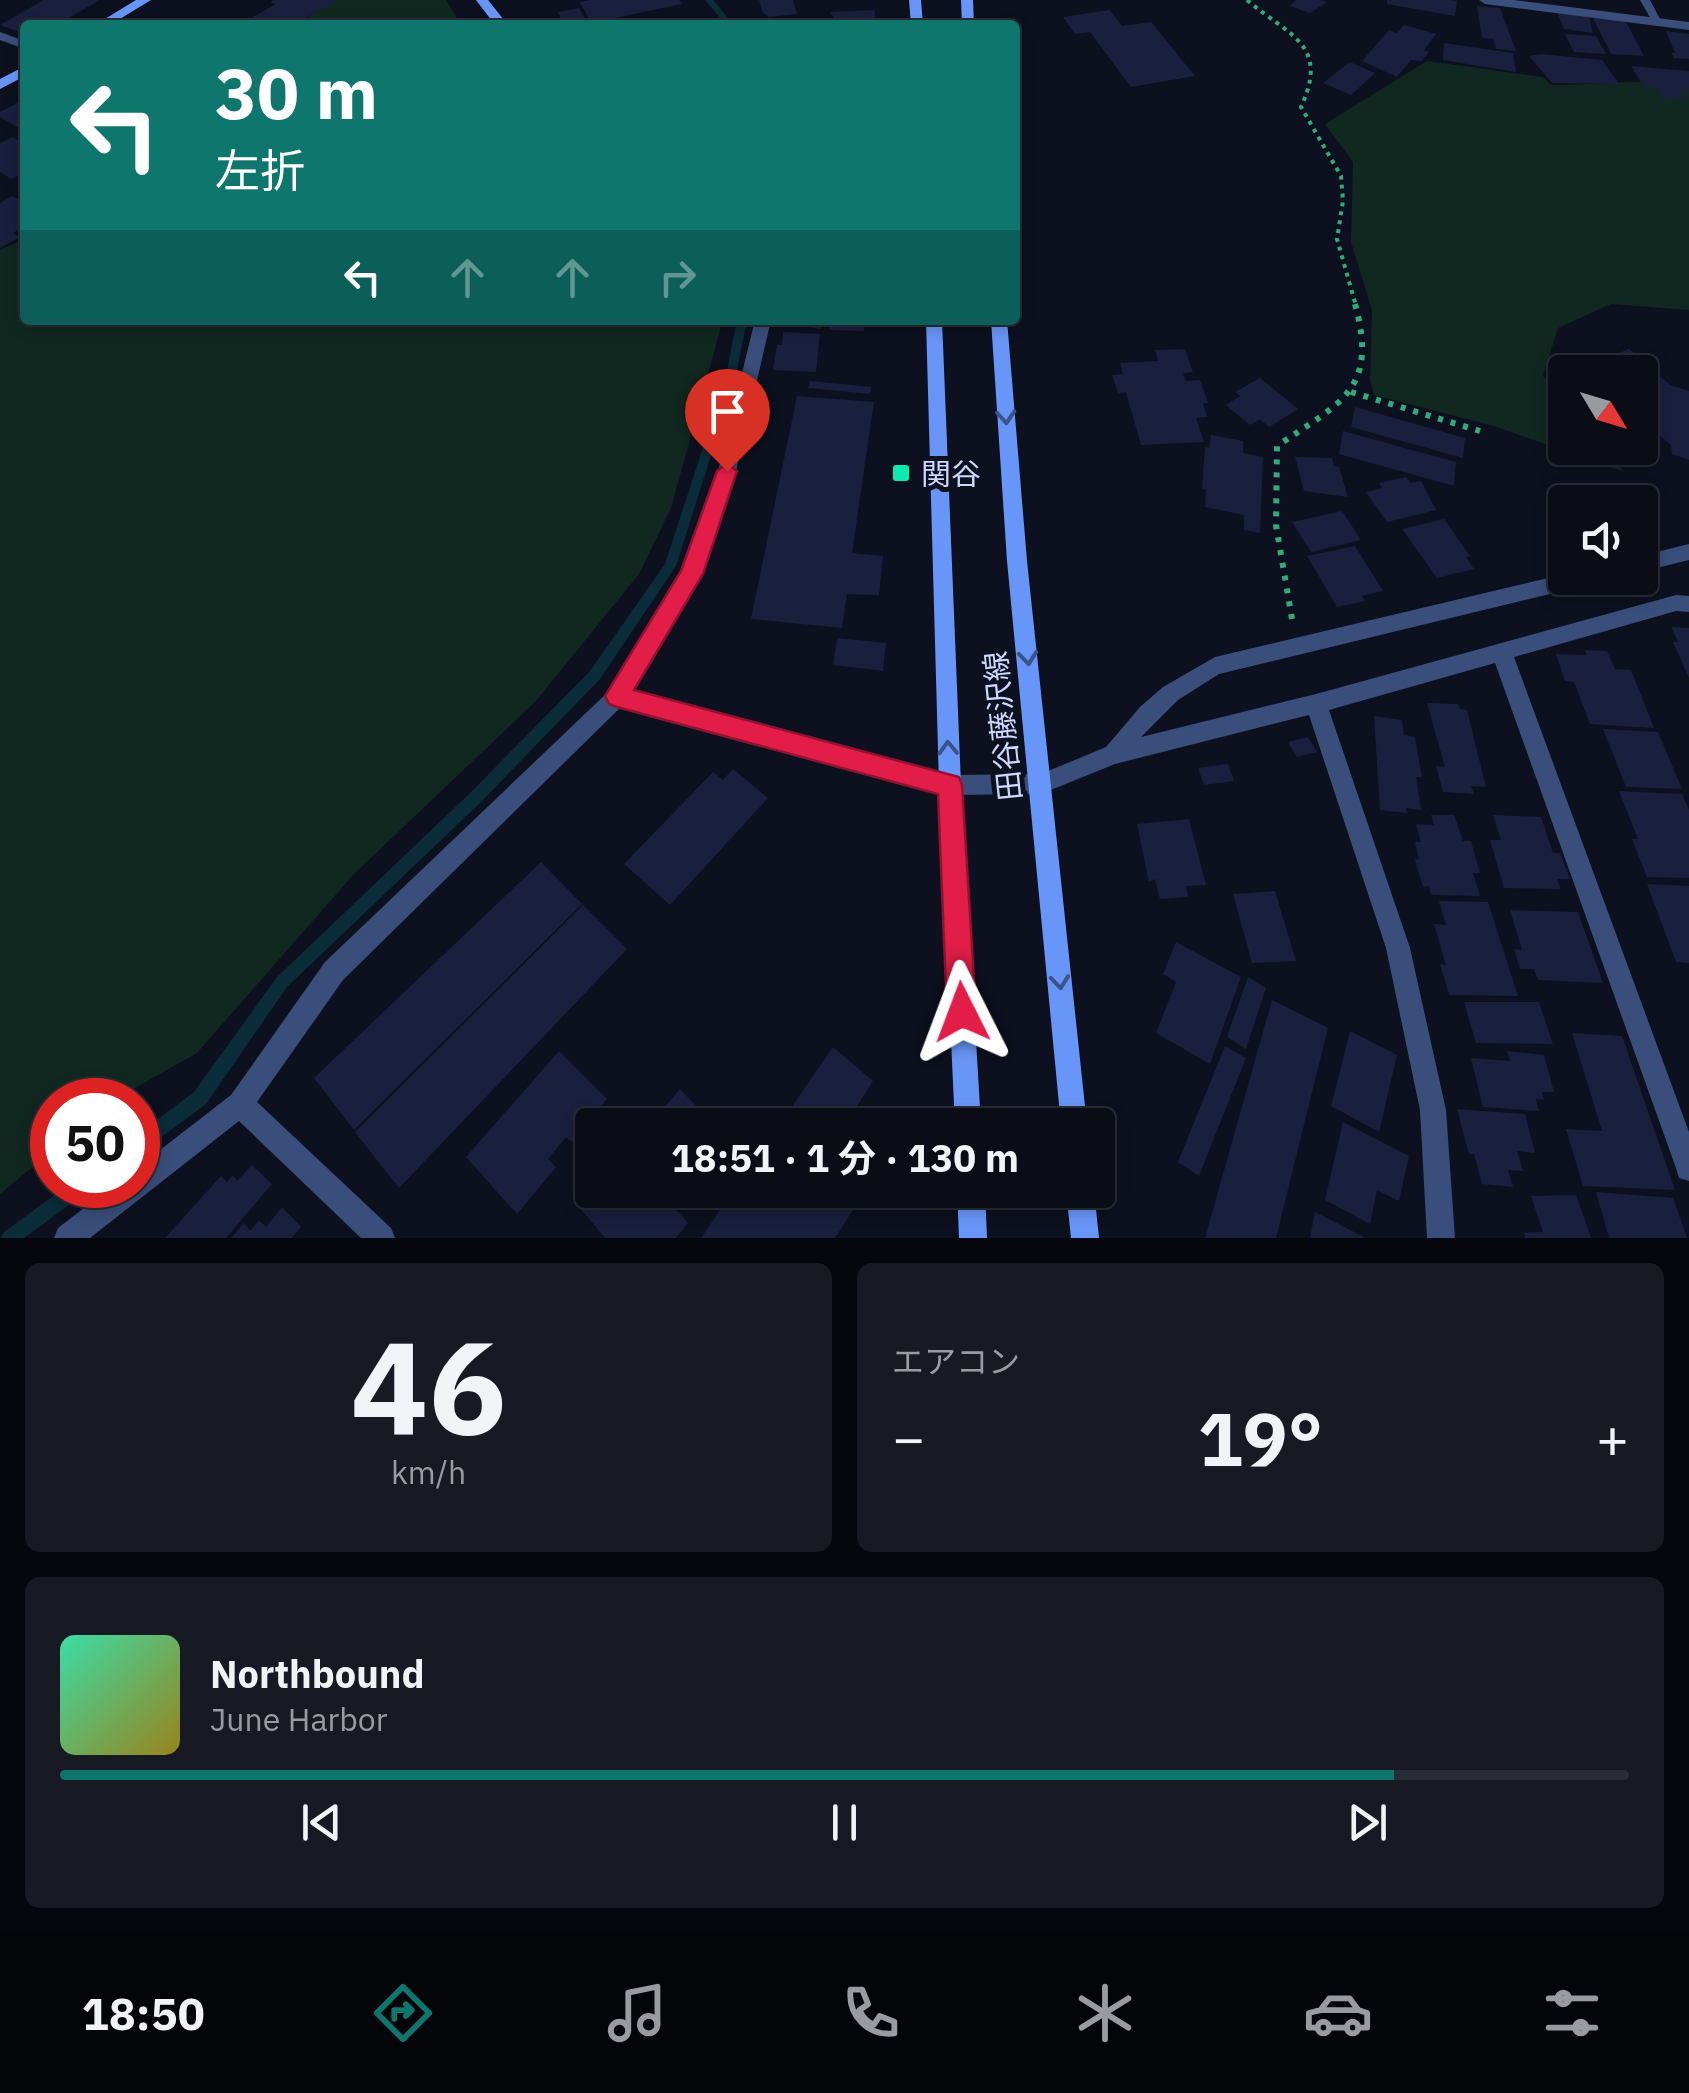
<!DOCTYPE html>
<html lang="ja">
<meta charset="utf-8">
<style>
:root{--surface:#0a0c16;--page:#181a23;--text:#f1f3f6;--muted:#999ba1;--line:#2a2c35;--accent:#0f766e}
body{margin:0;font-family:"IBM Plex Sans","Noto Sans JP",sans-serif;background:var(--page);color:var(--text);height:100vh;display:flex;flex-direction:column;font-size:38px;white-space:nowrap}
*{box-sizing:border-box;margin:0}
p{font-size:32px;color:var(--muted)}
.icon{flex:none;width:55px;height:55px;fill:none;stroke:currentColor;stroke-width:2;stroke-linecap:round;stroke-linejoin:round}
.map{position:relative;height:1238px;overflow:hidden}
.drawer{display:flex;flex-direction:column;gap:25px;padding:25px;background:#06070c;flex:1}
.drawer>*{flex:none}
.hud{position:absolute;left:20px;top:20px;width:1000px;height:305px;border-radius:10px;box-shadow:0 5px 15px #0003,0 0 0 2px var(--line);background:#0f766e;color:#fff;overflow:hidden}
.needle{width:65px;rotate:128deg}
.buttons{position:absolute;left:1548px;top:355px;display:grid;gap:20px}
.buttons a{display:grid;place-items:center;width:110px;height:110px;border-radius:10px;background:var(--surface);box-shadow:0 5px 15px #0003,0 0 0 2px var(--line);font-size:50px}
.speed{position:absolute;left:30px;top:1078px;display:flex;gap:20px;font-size:50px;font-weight:700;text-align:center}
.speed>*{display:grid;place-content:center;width:130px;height:130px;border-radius:50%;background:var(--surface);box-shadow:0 5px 15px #0003,0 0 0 2px var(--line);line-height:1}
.speed .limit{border:15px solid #d22;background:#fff;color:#111}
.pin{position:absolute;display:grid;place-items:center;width:85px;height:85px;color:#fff;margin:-102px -42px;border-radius:50% 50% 50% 0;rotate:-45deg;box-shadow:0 0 10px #0007}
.pin .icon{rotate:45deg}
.me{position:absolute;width:110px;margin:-55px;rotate:357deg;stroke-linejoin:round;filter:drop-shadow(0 0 8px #0008)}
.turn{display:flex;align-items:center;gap:35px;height:210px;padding:0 30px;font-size:45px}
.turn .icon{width:130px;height:130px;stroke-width:2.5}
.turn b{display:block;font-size:70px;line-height:85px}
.lanes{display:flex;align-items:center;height:95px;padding:0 30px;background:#0003;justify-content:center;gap:50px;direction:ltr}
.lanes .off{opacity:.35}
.big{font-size:75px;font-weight:700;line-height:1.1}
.drawer .tile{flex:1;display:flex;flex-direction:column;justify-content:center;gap:15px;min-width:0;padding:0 35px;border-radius:15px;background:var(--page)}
.drawer .dial{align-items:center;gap:0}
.dial b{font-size:130px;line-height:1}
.song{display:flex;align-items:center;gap:30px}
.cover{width:120px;height:120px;border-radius:15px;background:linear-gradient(135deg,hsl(160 70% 55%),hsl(50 70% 35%))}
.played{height:10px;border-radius:5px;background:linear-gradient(90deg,var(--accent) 85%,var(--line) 85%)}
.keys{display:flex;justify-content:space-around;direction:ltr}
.heat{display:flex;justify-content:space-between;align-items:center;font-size:55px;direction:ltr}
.drawer .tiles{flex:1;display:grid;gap:25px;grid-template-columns:1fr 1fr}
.tile:last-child{grid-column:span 2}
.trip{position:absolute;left:575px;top:1108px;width:540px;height:100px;border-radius:10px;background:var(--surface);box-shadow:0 5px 15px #0003,0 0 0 2px var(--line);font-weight:700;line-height:100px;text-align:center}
.tabs{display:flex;height:160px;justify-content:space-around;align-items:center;background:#040509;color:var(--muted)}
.tabs .icon{width:70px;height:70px}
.tabs .selected{color:var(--accent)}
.tabs b{font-size:45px;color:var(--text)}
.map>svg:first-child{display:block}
.green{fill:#10281f}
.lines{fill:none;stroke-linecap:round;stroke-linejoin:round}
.stream{fill:#0b2c39;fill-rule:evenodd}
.building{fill:#1a1f3e}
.path-far1{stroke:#33aa7a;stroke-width:4;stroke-dasharray:4 5;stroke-linecap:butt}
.path{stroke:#33aa7a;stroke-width:6;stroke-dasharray:5 8;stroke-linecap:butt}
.service{fill:#3a4e7b;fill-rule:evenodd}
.minor{fill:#3a4e7b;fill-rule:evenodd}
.secondary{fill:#6896f8;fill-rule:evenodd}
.oneway{stroke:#3a538b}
.route{fill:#e11d48;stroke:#92132f;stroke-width:2.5}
.poi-dot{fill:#0beab3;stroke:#0d101e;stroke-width:4}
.labels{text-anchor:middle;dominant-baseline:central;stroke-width:10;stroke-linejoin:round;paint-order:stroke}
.poi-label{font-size:30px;fill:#cdd8fd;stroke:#0d101e;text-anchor:start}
.street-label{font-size:30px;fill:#cdd8fd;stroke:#0d101e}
</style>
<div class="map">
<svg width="1689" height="1238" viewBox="0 0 1689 1238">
<rect width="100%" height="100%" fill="#0d101e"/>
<path class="green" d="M334,0h112l15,25h-165z
M1427,61l116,16 8,8c48,0 90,-5 138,-4v229l-78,-6 -53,24 -15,47 22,26v47h39l20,24 -130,-46 -120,-31 -4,-15 2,-70 -21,-68 2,-80 -28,-38z
M25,240v80h698l-52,188 -32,66 -103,127 -182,173 -157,179 -83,47h-62v51l-52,43v-945z"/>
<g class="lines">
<path class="stream" d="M705,0h8l21,25h-8z
M737,320h10l-12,60 -59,186 -76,113 -120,124 -193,184 -81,117 -62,46 -6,2v-18l56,-42 83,-115 193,-184 120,-122 75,-107 60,-184z
M68,1185h22l-2,6 -64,47h-23l3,-6z"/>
</g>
<path class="building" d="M44,0h56l-44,25h-31v9l-25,-9z
M274,0h63l-43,25h-25l-18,-7 25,-14 -6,-2z
M590,0h89l3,4 -91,19 -11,-21z
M759,0h34l4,14 -28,3 -6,-4z
M1296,0h25l6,2 -17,11 -20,-7z
M1387,0h63l7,1 -2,15 -68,-12z
M1477,6l23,2 16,43 -20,-2 -3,-10 -11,-1z
M579,8l9,17h-24l-6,-13z
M874,10l2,9 -40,2 -6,-9z
M1109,10l13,16 29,-4 44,54 -64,11 -41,-55 -15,2 -12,-17z
M1557,12l32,4 4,17 -29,-4z
M1593,18l32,2 19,36 -33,-2z
M1404,25l32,9 -12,16 5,2 -7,9 -11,-1 -14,17 -35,-16 27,-31 8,3z
M1666,31l23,3v25l-15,-1 -3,-6 4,1z
M1565,34l31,2 10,18 -32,-2z
M1444,43l69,10 3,19 -73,-12z
M1541,54l61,6 17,24 -67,-1 -23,-27z
M1350,62l25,11 -24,22 -28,-12z
M1631,66l58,5v20l-9,-1 4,10 -23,-2 -4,-10 -13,-1z
M25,99v27l-5,3 -20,-12v-5z
M13,137l12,8v27l-14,7 -11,-7v-29z
M12,196l13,8v22l-12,7 7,4 -20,11v-45z
M784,320h38l-1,9 -37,-5z
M830,320h47l-1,6h-12v5l-34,-1z
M783,332l37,2 -4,38 -43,-2 4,-25h5z
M1185,349l8,23 -10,1 3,8 14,-1 8,23h-5l4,14 -11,1 8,24 -63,3 -15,-53 -8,1 -6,-18 11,-1 -3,-11 38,-2 -3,-11z
M1629,349l41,36 19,6v69l-17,-6 -1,-9 -31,-26v-47h-46l17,-8 -4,-6z
M1260,378l38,31 -29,18 -9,-8 -10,6 -24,-20 14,-9 -5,-4z
M810,381l61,6 -1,7 -62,-6z
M797,396l77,6 -22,151 31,3 -4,39 -32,-1 -5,34 -91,-9z
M1355,407l110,31 -2,20 -112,-31z
M1343,431l113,31 -2,24 -115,-32z
M1211,435l32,6v12l20,4 -3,76 -16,-3v-15l-39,-8 1,-17 -4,-1 3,-42 4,1z
M1295,457l37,1 2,8 5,1 9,30 -44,-6z
M1406,477l5,6 10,-2 15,29 -49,12 -21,-30 16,-4 -3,-5z
M1342,511l19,29 -50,12 -19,-30z
M1444,519l26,37 -4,1 8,12 -37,9 -35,-49z
M1355,546l28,45 -21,5 3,5 -28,6 -30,-51z
M1671,627l18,1v50l-16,-36h5z
M837,638l49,5 -3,28 -50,-6z
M1585,650l22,1 8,18 16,1 23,58 -64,-4 -16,-42 -9,-1 -9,-27 31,1z
M1427,703l31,1 2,5 7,1 19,77 -15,-1 3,8 -31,-2 -7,-26 9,1z
M1374,716l28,4 2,15 11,2 7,40h-6l5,33 -15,-2 1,5 -27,-3z
M1603,729l55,3 24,57 -56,-2z
M1308,737l9,15 -20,5 -9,-15z
M1228,764l6,17 -30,4 -6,-17z
M733,769l35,29 -98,107 -46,-41 89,-92 10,8z
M1619,791l63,3 7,16v68l-42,-1 -15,-38h6z
M1431,815h23l9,26h8l9,32h-7l7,23 -49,-1 -2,-9 -6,1 -8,-27 4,-1 -4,-17h6l-5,-18 18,1z
M1493,815l48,2 12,36h7l10,26h-13l4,10 -57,-1 -14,-48h11z
M1189,819l17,66 -20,1 2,11 -28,2 -5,-20 -6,3 -12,-58z
M541,862l41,42 -228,226 -40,-52z
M1647,884l42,2v77l-13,-1z
M1275,891l21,70 -44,2 -19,-69z
M1439,901l49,1 30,94 -69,-1 -9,-31 6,1 -12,-41 12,1z
M583,905l44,44 -228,239 -44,-56z
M1510,910l68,2 25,71 -65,-3 -4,-11h-14l-6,-20 8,1z
M1176,942l65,35 -31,87 -54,-31 20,-51 -13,-8z
M1248,977l18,11 -20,61 -19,-12z
M1272,1000l56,28 -52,210h-71z
M1464,1002h75l14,42 -77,-1z
M1350,1031l47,24 -18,77 -48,-26z
M1572,1033l50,3 53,154 -92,-4 -17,-57 36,2z
M1225,1046l21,12 -47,118 -21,-14z
M833,1047l40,34 -28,44h-66z
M559,1051l48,48 -35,43 -6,-5 -18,22 8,8 -39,47 -51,-57z
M1507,1051l37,4 10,37h-12l2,8 -8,-1 3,12 -56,-4 -12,-49 39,3z
M680,1089l35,36h-54l3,-4 -6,-6z
M1457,1109l68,5 10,39 -18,-2 6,20 -15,-1 5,17 -31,-3 -8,-30h-5z
M1343,1122l66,34 -10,45 -22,-11 -7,34 -45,-24z
M252,1165l20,19 -46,54h-61l56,-62 6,6 6,-7 4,6z
M592,1183v7h66l30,33 -12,15h-71l-30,-36z
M734,1190h132l-31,48h-134z
M1596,1192l77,6 14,40h-78z
M1576,1195l15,43h-66l-1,-5 19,-1 -12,-36z
M282,1207l19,20 -9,11h-61l13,-15 6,8 9,-11 7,7z
M1315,1212l51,26h-56z"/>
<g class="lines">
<path class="path-far1" d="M1247,0c42,36 83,44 54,107l40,69 2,25 -6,38 19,67"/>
<path class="path" d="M1351,392l129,39
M1292,619l-16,-94 1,-79c63,-43 102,-56 78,-142"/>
<path class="service" d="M1640,0h10l10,19 -2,2h-6z"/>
<path class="minor" d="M1479,0h35l175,22v8l-204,-26z
M0,32l25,9v8l-25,-9z
M755,320h16l-35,151 -35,102 -69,118 318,84 91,-1 65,-27 34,-40 23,-20 52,-30 350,-83v4h28l-3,6 -7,2 -364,88 -41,26 -37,37 175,-43 360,-99 13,1v16l-13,-1 -162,46 175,475v49l-10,-3 -3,-10 -181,-505 -166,47 81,238 36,162 9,128h-28l-7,-128 -34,-162 -77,-233 -194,49 -74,30 -91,1 -329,-88 -278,273 -86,122 134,126 4,10h-34l-122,-117 -149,117h-36l4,-10 56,-43h24v-18l93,-72 94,-133 285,-272 72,-120 36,-99z
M1689,544v16l-49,12v-16z"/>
<path class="secondary" d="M136,0h15l-41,25h-15z
M476,0h12l20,25h-13z
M909,0h12l2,25h-12z
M961,0h12l1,25h-12z
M25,66v10l-25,13v-10z
M926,320h16l19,465 20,340h-26l-16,-340z
M991,320h16l20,241 60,564h-26l-54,-564z
M957,1190h28l2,48h-28z
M1066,1190h28l5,48h-28z"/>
</g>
<defs><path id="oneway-chevron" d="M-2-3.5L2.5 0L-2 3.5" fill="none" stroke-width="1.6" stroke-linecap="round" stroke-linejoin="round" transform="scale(2.5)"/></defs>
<g class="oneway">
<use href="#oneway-chevron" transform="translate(1006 417) rotate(86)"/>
<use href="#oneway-chevron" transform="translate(1028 658) rotate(84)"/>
<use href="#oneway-chevron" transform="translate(948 748) rotate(-92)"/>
<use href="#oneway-chevron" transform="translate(1060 982) rotate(84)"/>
</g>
<path class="route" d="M727,463l10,8 -34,103 -69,116 325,87 3,8 14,227 -4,10 -10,4 -11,-4 -4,-10 -9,-218 -321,-87 -8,-3 -4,-8 76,-125 36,-100z"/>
<rect class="poi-dot" x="891" y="463" width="20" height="20" rx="5"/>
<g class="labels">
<g class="poi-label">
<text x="921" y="473">関谷</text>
</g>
<g class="street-label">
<text transform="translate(1002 726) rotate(-96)">田谷藤沢線</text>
</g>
</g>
</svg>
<div class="buttons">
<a><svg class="needle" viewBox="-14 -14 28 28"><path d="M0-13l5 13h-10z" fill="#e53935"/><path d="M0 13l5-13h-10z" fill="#999ba1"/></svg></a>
<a><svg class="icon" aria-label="sound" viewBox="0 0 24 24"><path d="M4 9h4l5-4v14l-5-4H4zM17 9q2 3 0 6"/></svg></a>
</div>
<div class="speed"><div class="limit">50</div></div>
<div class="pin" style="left:727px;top:471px;background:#d93025"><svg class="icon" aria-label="arrive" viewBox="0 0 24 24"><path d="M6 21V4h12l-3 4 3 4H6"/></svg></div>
<svg class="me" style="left:962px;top:1012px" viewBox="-20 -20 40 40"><path d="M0-17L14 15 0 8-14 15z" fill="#e11d48" stroke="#fff" stroke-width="4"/></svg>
<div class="trip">18:51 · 1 分 · 130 m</div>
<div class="hud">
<div class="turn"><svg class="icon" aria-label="left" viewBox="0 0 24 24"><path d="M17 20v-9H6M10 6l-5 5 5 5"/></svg><div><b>30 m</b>左折</div></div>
<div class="lanes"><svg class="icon" aria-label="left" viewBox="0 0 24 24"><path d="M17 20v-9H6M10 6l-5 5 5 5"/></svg><svg class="icon off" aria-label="ahead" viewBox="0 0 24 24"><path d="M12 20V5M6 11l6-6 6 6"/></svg><svg class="icon off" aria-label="ahead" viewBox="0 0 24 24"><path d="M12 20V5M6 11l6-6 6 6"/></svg><svg class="icon off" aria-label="right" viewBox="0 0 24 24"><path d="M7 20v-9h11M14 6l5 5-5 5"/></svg></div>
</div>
</div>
<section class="drawer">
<div class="tiles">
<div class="tile dial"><b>46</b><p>km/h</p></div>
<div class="tile"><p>エアコン</p>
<div class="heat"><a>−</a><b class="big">19°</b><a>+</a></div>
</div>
<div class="tile">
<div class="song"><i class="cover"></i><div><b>Northbound</b><p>June Harbor</p></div></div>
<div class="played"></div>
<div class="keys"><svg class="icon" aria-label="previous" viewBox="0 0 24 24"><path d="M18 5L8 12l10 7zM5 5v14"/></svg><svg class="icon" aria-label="pause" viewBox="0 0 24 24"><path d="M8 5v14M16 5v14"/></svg><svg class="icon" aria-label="next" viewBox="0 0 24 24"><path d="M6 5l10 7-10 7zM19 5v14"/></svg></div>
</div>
</div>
</section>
<nav class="tabs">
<b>18:50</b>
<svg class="icon selected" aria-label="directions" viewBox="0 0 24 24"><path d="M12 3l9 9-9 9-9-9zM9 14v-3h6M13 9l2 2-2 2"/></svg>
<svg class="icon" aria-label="music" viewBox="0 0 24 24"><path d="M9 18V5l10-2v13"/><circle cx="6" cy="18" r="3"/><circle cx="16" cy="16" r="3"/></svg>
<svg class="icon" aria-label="phone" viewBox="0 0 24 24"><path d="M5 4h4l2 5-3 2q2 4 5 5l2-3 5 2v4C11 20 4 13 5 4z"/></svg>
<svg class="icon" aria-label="climate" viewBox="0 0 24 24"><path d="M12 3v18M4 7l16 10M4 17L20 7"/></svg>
<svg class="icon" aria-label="car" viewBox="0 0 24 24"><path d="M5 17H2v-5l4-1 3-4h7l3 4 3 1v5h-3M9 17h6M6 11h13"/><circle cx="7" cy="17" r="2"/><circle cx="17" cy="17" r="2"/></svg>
<svg class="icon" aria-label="filters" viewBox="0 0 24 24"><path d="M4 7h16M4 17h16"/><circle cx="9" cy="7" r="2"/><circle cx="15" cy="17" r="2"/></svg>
</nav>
